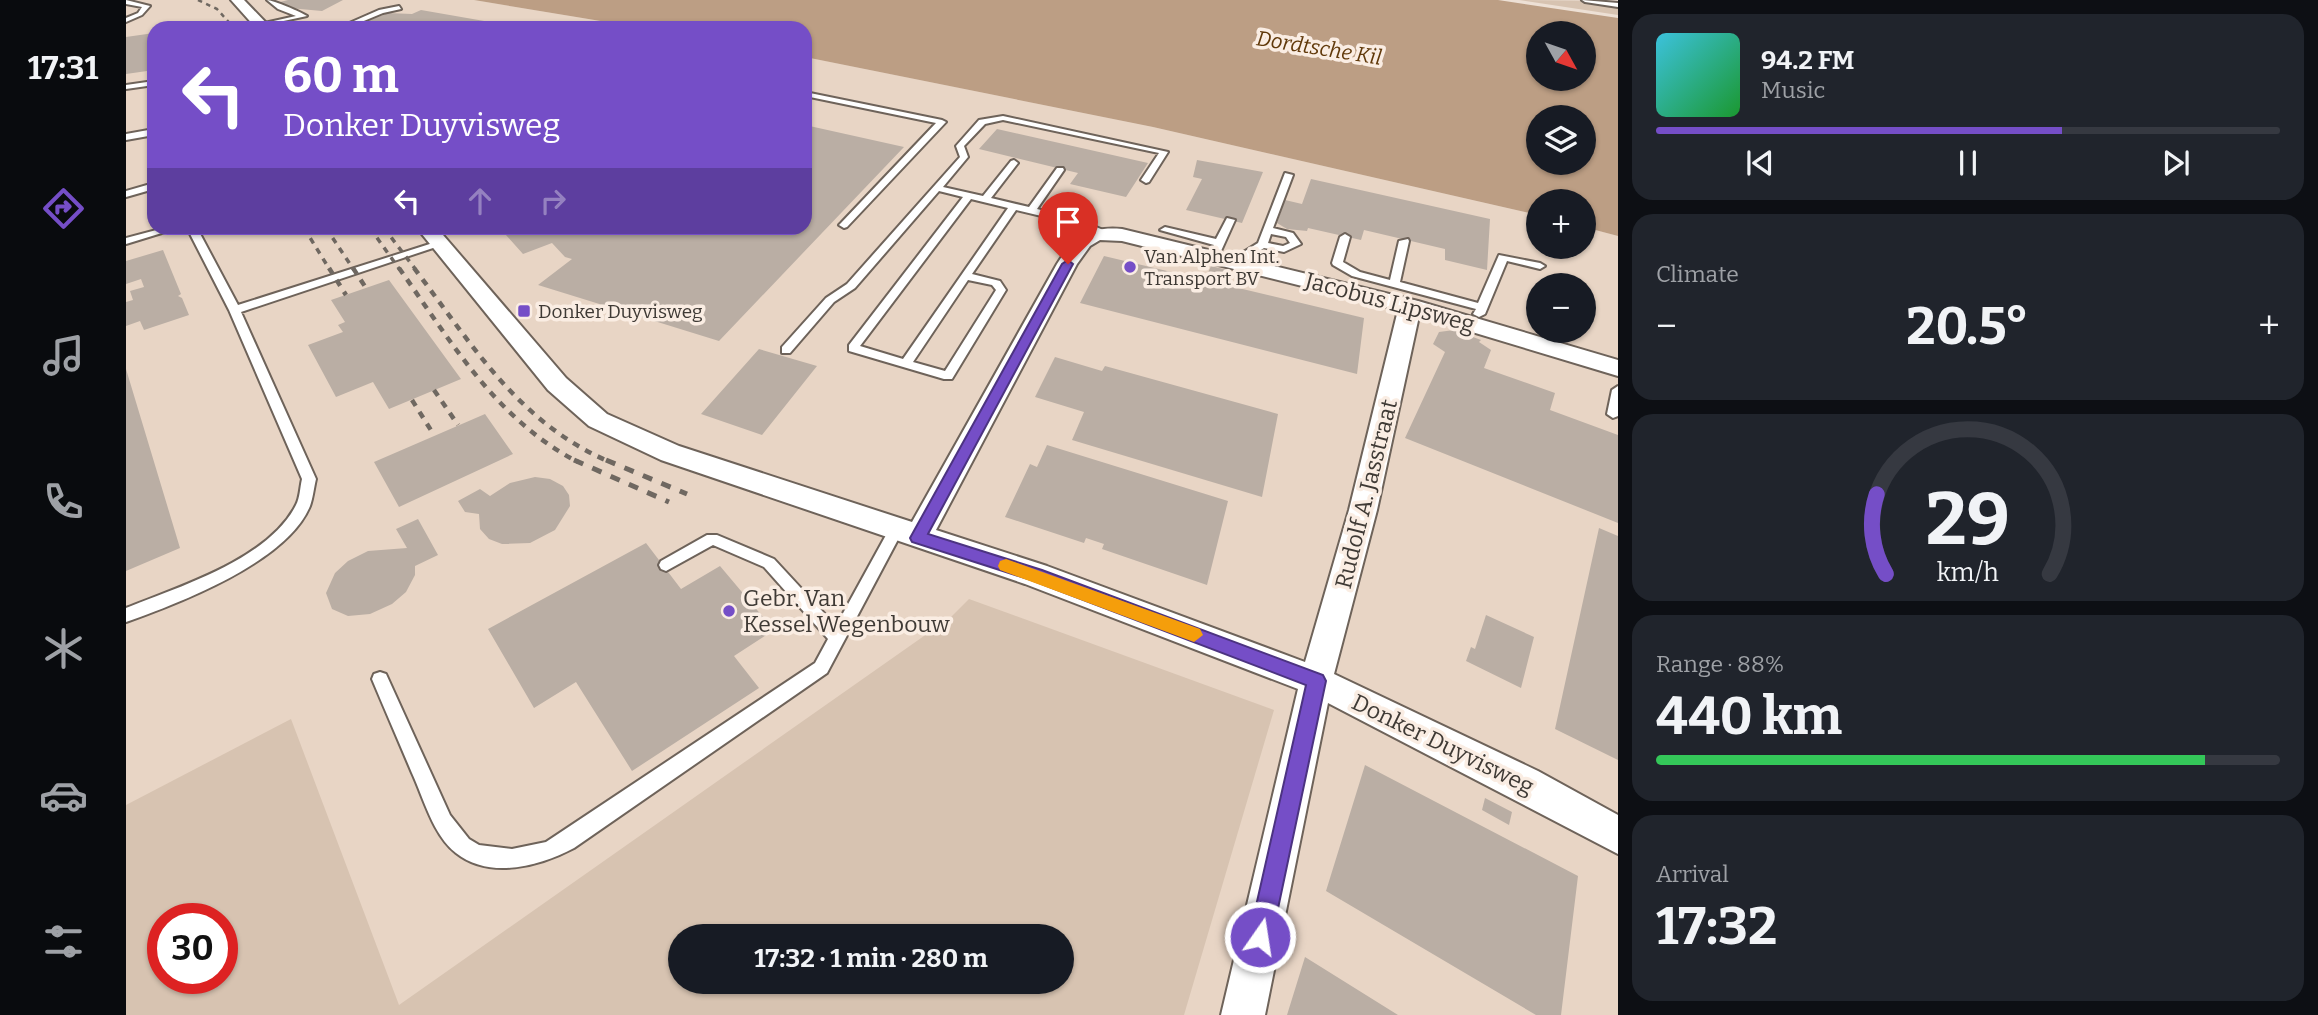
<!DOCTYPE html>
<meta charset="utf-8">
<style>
:root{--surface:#171b24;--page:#20242c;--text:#f1f3f6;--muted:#9ea1a6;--line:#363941;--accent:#754ec7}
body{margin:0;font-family:Bitter,serif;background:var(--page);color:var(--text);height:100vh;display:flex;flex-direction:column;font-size:26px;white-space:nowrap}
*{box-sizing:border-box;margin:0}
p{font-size:23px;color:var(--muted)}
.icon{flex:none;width:38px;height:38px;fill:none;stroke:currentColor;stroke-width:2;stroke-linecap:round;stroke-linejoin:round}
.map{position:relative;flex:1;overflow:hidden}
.side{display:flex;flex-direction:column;gap:14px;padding:14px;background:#0d0f14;width:700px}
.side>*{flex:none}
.guide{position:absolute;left:21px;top:21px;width:665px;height:214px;border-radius:21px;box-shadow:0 2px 5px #0004;background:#754ec7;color:#fff;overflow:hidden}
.needle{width:46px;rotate:130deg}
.tools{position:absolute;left:1400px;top:21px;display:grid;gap:14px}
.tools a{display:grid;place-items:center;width:70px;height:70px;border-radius:50%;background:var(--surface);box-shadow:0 2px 5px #0004;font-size:35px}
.speed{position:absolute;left:21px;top:903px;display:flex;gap:14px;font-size:35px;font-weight:700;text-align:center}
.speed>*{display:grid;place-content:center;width:91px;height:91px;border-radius:50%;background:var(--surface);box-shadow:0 2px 5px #0004;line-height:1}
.speed .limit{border:10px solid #d22;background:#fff;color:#111}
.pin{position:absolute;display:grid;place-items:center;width:60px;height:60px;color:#fff;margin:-72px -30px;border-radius:50% 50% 50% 0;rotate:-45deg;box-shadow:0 0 7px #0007}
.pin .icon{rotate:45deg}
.me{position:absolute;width:77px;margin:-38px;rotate:13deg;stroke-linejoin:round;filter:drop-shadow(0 0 5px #0008)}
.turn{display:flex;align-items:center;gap:24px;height:147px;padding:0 21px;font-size:32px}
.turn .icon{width:91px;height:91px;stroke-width:2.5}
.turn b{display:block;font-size:49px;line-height:60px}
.lanes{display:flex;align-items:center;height:66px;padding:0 21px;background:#0003;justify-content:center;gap:35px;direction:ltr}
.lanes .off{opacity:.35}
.big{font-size:52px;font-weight:700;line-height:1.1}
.side .widget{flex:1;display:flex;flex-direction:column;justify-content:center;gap:10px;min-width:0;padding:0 24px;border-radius:21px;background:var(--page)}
.side .dial{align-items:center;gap:0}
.dial svg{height:182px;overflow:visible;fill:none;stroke:var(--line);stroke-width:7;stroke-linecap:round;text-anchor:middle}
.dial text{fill:var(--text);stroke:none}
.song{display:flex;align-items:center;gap:21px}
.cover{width:84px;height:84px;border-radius:10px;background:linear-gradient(135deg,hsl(190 70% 55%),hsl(130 70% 35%))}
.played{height:7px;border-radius:4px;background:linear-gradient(90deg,var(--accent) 65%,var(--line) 65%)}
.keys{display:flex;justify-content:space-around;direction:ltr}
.heat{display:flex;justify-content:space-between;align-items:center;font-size:38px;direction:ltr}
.charge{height:10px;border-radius:5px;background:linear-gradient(90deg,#34c759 88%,var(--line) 0)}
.trip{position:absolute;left:542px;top:924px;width:406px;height:70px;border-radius:35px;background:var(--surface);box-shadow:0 2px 5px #0004;font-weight:700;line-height:70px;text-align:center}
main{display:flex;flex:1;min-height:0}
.dock{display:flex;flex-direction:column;width:126px;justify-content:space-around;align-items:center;background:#090b0e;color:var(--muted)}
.dock .icon{width:49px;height:49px}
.dock .active{color:var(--accent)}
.dock b{font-size:32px;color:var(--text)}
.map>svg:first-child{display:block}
.built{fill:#e8d5c5;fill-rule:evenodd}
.green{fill:#d7c3b1;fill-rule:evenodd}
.water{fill:#bc9e84;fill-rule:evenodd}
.building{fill:#baaea4}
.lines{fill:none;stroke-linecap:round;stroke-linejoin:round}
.lane-casing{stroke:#6e635a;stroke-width:4}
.street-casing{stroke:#6e635a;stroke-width:4}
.lane{fill:#fff;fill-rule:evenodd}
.street{fill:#fff;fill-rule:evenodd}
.rail-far3{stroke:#6f6861;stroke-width:2.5;stroke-dasharray:4.5 4.5;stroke-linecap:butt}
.rail-far2{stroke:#6f6861;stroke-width:3.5;stroke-dasharray:6 6;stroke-linecap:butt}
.rail-far1{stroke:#6f6861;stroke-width:4.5;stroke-dasharray:7 7;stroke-linecap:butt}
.rail{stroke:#6f6861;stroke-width:5;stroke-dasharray:10 10;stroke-linecap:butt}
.route{fill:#754ec7;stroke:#4c3381;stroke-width:2}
.slow{fill:#f59e0b}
.poi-dot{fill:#754ec7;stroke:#faede3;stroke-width:2.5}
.labels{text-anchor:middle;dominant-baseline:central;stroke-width:7;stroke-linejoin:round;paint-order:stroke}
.far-poi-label{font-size:19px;fill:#3f3a35;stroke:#faede3;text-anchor:start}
.far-water-label{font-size:21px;font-style:italic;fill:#61390a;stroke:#faede3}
.street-label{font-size:23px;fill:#3f3a35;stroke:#faede3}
.poi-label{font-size:23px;fill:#3f3a35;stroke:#faede3;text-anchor:start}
</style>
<main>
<nav class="dock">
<b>17:31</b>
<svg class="icon active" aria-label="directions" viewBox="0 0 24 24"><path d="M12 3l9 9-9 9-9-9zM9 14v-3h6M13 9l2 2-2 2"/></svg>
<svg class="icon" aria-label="music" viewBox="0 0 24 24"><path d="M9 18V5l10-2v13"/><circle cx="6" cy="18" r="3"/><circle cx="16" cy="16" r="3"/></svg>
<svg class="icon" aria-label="phone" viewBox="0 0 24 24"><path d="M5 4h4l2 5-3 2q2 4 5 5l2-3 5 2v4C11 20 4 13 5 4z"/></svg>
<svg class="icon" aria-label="climate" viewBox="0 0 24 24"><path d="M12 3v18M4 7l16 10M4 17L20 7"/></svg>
<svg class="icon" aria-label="car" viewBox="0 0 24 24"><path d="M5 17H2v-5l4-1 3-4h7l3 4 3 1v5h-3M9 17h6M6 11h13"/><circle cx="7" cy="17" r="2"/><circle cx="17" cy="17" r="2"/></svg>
<svg class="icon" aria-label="filters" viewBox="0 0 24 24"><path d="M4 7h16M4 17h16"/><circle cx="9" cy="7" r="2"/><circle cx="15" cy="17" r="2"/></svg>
</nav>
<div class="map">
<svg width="1492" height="1015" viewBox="0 0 1492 1015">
<rect width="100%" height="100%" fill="#ede0d5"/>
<path class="built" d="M0,0h348l169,28h-489v200h651v-171l348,70 385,88v32h46v-20l34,9v779h-1492zM1412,285h46v46h-46zM37,919h59v59h-59zM555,936h381v46h-381z"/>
<path class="green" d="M1393,0l99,1v14z
M843,599l305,111 -90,305h-1058v-210l165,-86 108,286 552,-388zM37,919h59v59h-59zM555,936h381v46h-381z"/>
<path class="water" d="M348,0h1024l120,18v218l-34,-9v-26h-46v14l-385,-88 -348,-70v-29h-162zM1412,33h46v46h-46zM1412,117h46v46h-46z"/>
<path class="building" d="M162,0h55l-21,11 -33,-3 -9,-6z
M295,10l69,12 20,6h-160l38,-15 24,1z
M28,33v37l-28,4v-37z
M679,125l99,22 -185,194 -181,-56 34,-26 -7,-2 -13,-14 -29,11 -18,-20 9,-6h291z
M871,129l151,34 -22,34 -56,-13 8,-11 -99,-24z
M1071,160l66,12 -21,51 -56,-13 16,-31 -9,-2z
M1185,179l179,40 -3,51 -42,-10v-11l-81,-19 -3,10 -53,-12 -1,3 -20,-2 -10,-6 8,-23 17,4z
M37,250l18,44 -3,2 4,2 7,17 -45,15 -4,-9 -14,5v-24l7,-2 -3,-9 14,-4 -3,-8 -15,5v-23z
M978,256l260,62 -7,56 -277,-71z
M1085,266l16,4 -3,9 -17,-4z
M263,280l72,99 -72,30 -16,-27 -37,15 -28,-52 35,-13 -5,-7 7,-3 -14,-22z
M1328,330l27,10 -2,2 12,8 -7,18 71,25 -5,17 68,25v88l-213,-85 40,-86 -12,-8 6,-12z
M633,349l58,17 -55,69 -61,-21z
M929,357l47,14 3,-5 173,48 -16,83 -190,-57 12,-28 -49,-15z
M0,369l54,179 -54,23z
M359,414l28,40 -114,53 -25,-45z
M921,445l181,56 -21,84 -105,-36 2,-5 -18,-6 -2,5 -79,-26 25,-53 7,3z
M409,477l15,2 13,7 6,9 1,11 -15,24 -25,13 -28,1 -13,-5 -9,-10 -1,-15 -14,-2 -7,-11 22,-12 10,7 20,-13z
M292,519l20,36 -23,11v9l-9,17 -14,12 -22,10 -22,2 -16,-7 -6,-16 9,-20 13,-12 20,-10 39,-3 -11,-19z
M1473,528l19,8v224l-63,-31z
M520,543l35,46 39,-23 54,64 -40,26 25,32 -127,83 -56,-89 -42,26 -46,-79z
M1360,615l48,22 -13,51 -55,-27 5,-14 4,2z
M1239,765l213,111 -17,139h-25l-210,-124z
M1359,798l27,14 -3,13 -27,-15z
M1179,957l93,58h-111z"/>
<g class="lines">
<g class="lane-casing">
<path id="lane" d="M0,0l24,6 -8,9 -16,7v-4l12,-5 4,-6 -16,-3z
M141,0c6,0 34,12 40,16l-47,10v-2l36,-8 -18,-7z
M1456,0l36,3v4l-33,-5z
M273,6l2,3 -18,4 -36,15h-9l41,-18z
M28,81v4l-28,4v-4z
M679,92l137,28 4,2 -99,105 -3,1 -5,-3 2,-2 95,-100 -131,-27z
M877,116l165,36 -19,30 -3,1 -5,-3 18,-27 -156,-33 -18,4 -21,22 4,11 -25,30 40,9 28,-35 3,-1 4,3 -27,35 38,9 28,-39h6l1,2 -27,39 40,10 31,13v4h-8l-29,-13 -55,-13 -44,64 28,7 6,9 -54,89h-8l-95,-28v-6l114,-148 -24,-6 -84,97 -21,14 -44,51h-8v-6l44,-49 21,-14 113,-127 -4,-11 23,-26zM845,199l37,9 -105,151 -43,-13zM842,280l24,5 4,5 -51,81 -32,-9z
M28,129v6l-28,5v-6z
M1159,173l8,2 -20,53 20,5 8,11 -17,8 -20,-4 -14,9 -4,9h-8l-1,-2 5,-11 16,-10zM1145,234l15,3 4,6 -7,3 -15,-3z
M28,183v6l-28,8v-6z
M1101,218l8,2 -14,31 -5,3 -5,-3 3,-6 -54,-15 5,-3 51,12z
M38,228h14l-52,16v-6z
M61,228h10l41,77 198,-63 9,2 -204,68 75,167c-2,8 -3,19 -6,27 -23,56 -130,97 -184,116v-14c53,-21 143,-49 170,-103 4,-7 4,-18 6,-26l-73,-169z
M1219,234l5,3 -7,25 17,10 30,8 9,-39 9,-2 1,2 -9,41 78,21 21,-48 41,8 5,3 -5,3 -33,-8 -22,53 -6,3 -6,-3 3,-5 -124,-33 -19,-11 -1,-2 8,-26z
M1492,386v30l-5,2 -6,-4 5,-24z
M770,524l5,2 2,4 -76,143 -253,175c-34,18 -84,32 -118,5 -23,-18 -32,-54 -44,-80 -13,-31 -27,-63 -40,-94l2,-5 6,-2 6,2 64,141 19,24 10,6 33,4 34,-7 269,-179 13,-24 -64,-72 -51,-22 -47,26 -5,-2 -2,-4 2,-4 46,-26h10l57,24 62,67 55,-100z"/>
</g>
<g class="street-casing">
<path id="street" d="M105,0h13l27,28h-15z
M291,228h20l129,150 41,36 72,32 233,76 145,-258c17,-27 32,-38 65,-35l296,72 200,59v16l-199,-60 -42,194 -43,164 204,97 80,44v39l-290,-151 -63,312h-44l77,-326 -273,-105 -364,-124 -72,-34 -41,-36zM974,240l22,1 276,69 -49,200 -44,152 -258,-96 -111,-36 141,-266 13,-18z"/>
</g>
<use href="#lane" class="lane"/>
<use href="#street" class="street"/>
<path class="rail-far3" d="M72,0l19,9 17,19"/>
<path class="rail-far2" d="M178,228l26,42
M200,228l28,42
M244,228l30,42
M258,228l32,42"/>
<path class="rail-far1" d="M203,268l17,27
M227,268l13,20
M273,268c51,72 97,152 179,194
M288,268c58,76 104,155 196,194
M308,390l24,35
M286,400l22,35"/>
<path class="rail" d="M448,460l95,42
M480,460l81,34"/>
</g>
<path class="route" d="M942,260l5,4 -145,270 114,36 281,105 3,6 -54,256 -4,9 -8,3 -8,-3 -3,-9 57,-252 -275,-105 -119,-38 -2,-4 152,-274z"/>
<path class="slow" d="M880,559l194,70 3,6 -9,7 -194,-72 -2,-4 2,-5z"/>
<g class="poi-dot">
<circle cx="1004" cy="267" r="7"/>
<rect x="391" y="304" width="14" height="14" rx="3.5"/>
<circle cx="603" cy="611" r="7"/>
</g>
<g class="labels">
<g class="far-poi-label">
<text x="1018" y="256">Van Alphen Int.<tspan x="1018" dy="22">Transport BV</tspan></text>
<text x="412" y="311">Donker Duyvisweg</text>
</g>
<g class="far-water-label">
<text transform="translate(1193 48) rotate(9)">Dordtsche Kil</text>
</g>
<g class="street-label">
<text transform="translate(1264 302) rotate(15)">Jacobus Lipsweg</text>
<text transform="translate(1240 494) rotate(-76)">Rudolf A. Jasstraat</text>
<text transform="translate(1317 744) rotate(26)">Donker Duyvisweg</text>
</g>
<g class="poi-label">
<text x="617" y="598">Gebr. Van<tspan x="617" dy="26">Kessel Wegenbouw</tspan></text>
</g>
</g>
</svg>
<div class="tools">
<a><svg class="needle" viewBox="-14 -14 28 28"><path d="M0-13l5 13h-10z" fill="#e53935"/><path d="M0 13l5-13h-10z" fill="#9ea1a6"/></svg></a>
<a><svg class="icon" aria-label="layers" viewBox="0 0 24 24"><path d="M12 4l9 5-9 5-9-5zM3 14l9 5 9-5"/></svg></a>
<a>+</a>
<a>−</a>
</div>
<div class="speed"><div class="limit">30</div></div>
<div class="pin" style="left:942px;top:264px;background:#d93025"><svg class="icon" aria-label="arrive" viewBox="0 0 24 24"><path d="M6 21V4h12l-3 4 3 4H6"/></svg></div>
<svg class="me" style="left:1134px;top:937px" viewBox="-20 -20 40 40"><circle r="17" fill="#754ec7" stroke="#fff" stroke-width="3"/><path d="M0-11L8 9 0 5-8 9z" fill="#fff"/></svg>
<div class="trip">17:32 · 1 min · 280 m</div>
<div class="guide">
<div class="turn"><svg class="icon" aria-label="left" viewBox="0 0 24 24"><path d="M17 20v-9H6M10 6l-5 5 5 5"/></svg><div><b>60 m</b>Donker Duyvisweg</div></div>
<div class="lanes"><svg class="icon" aria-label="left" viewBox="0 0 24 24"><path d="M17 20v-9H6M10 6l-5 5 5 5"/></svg><svg class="icon off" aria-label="ahead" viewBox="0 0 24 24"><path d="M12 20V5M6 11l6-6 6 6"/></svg><svg class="icon off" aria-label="right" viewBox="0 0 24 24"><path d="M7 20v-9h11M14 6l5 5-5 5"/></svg></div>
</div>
</div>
<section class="side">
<div class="widget">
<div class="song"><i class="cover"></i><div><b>94.2 FM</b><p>Music</p></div></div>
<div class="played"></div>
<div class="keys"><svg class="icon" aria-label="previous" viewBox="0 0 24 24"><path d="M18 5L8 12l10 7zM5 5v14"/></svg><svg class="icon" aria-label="pause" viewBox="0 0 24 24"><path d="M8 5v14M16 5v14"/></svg><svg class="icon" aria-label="next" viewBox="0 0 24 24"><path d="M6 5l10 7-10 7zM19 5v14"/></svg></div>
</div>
<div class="widget"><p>Climate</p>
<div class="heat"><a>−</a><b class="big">20.5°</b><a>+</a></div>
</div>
<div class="widget dial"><svg viewBox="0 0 100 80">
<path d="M14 69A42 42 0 1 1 86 69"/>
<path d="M14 69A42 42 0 0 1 10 34" stroke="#754ec7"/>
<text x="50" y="56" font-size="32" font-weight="700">29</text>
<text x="50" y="72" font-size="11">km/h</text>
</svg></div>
<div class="widget"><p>Range · 88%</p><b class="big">440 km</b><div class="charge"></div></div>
<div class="widget"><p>Arrival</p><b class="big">17:32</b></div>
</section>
</main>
